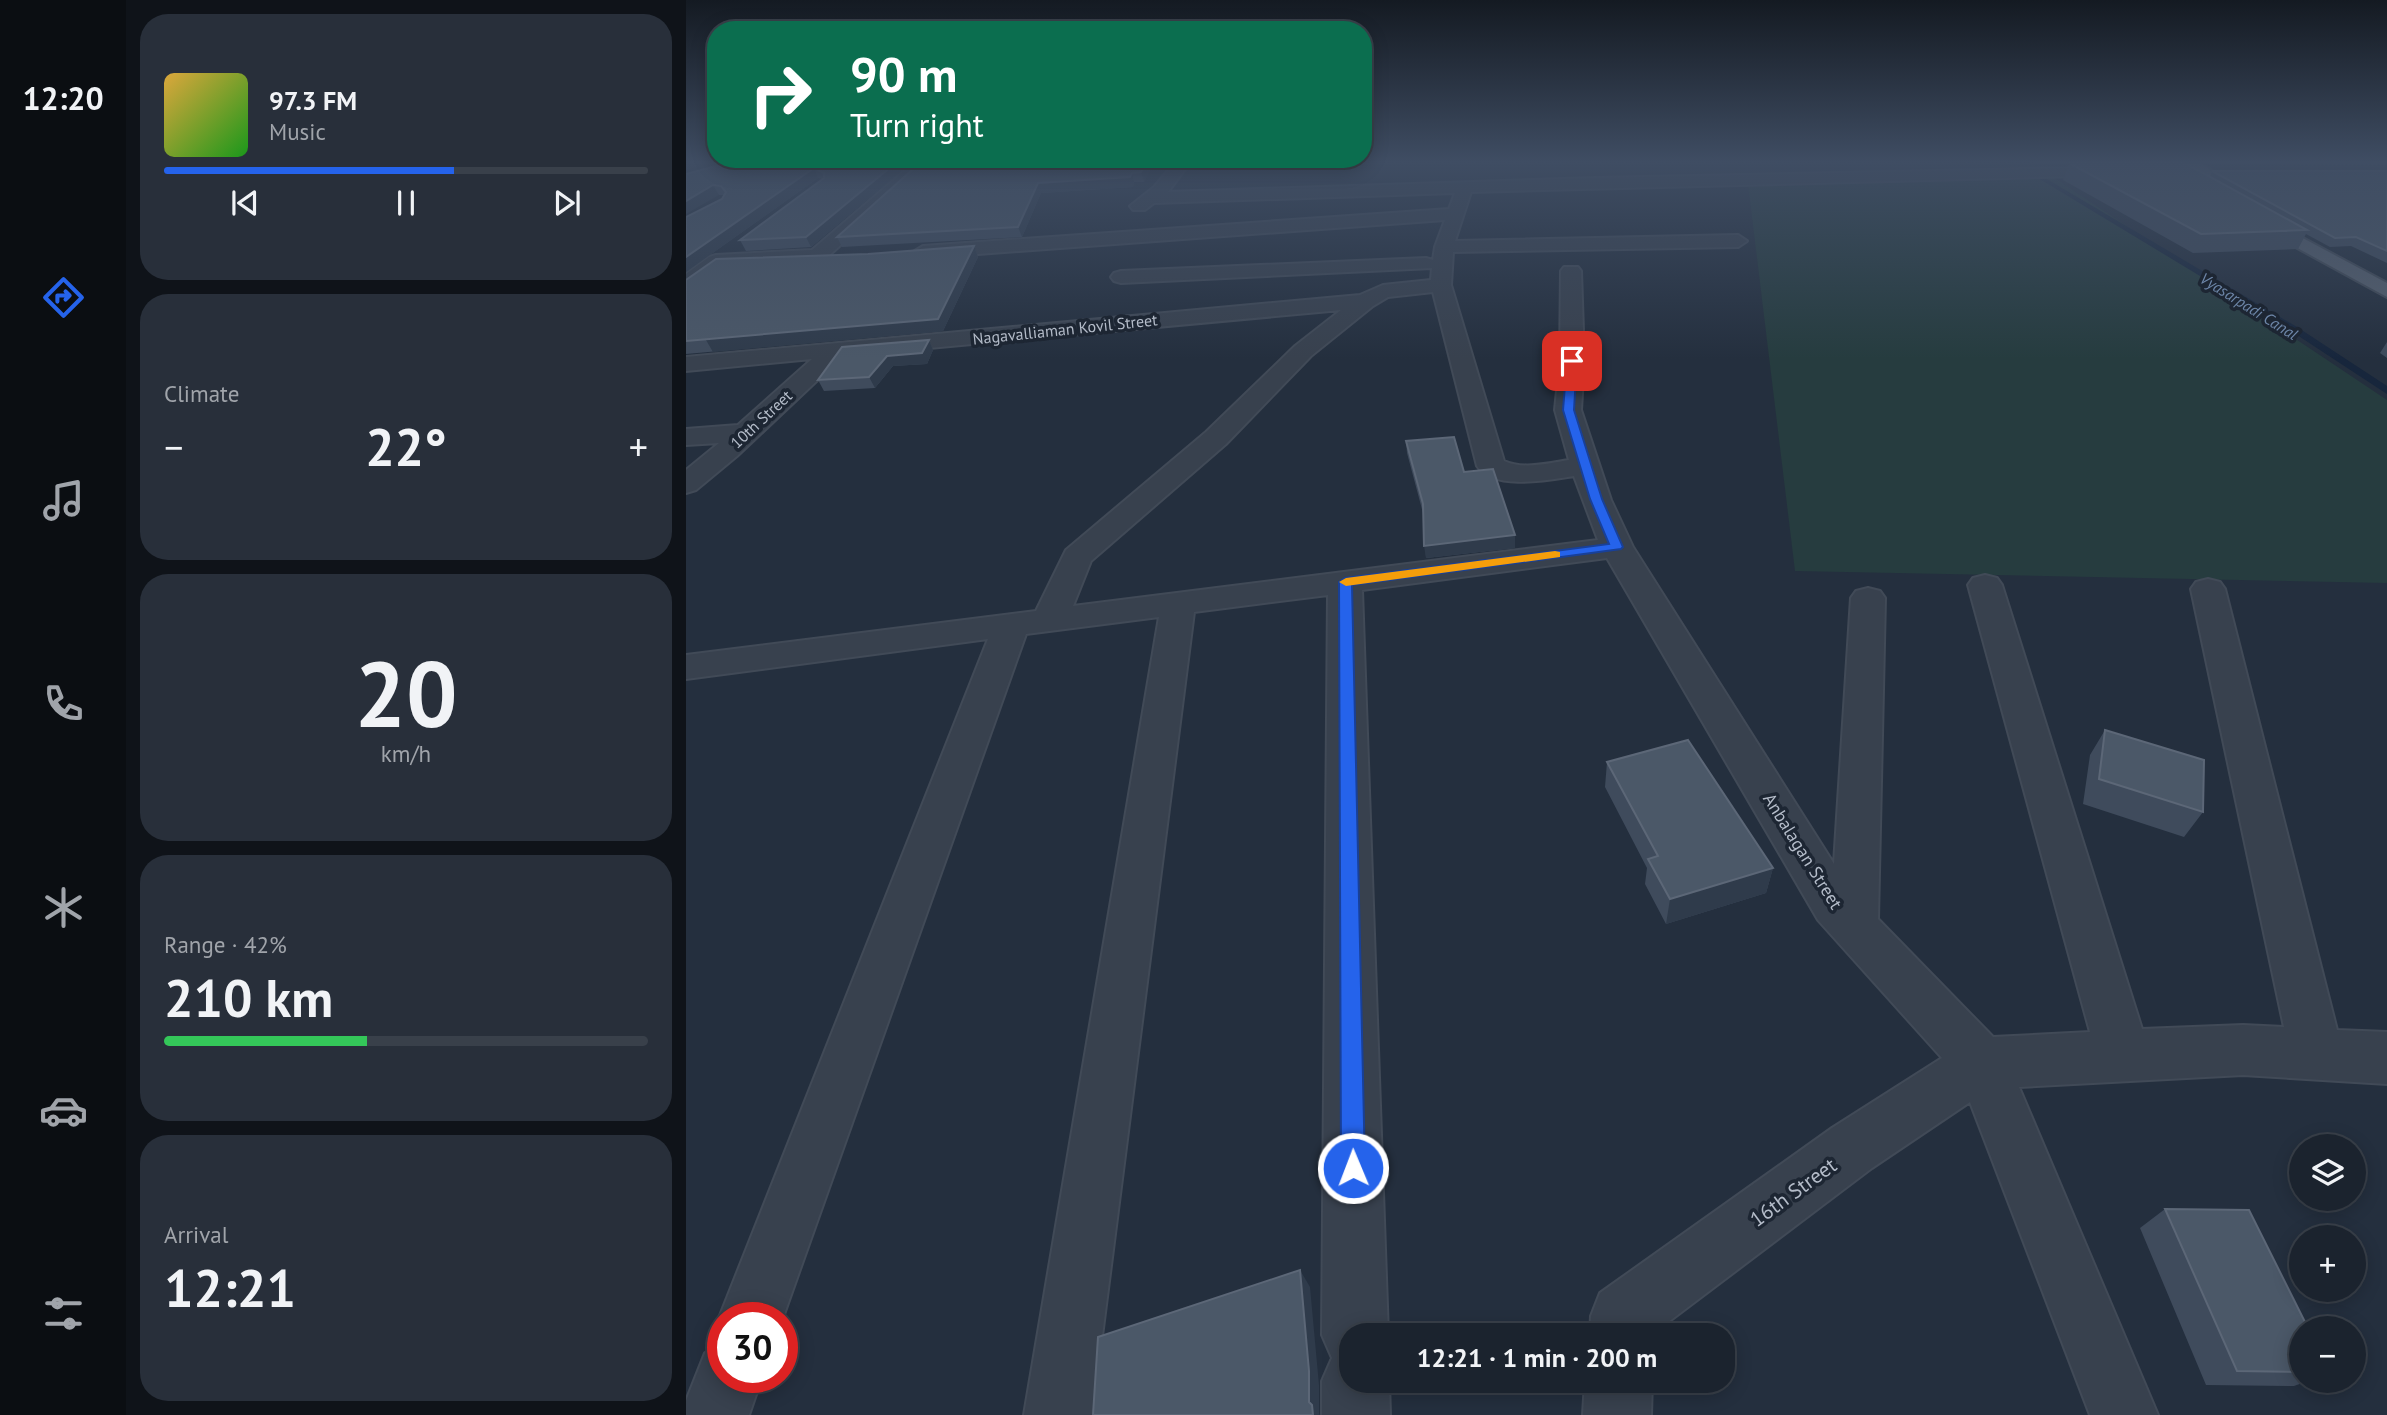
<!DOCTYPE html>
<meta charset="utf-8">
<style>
:root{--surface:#1b232e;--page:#282f3a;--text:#f1f3f6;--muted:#a0a4aa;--line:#39404a;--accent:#2563eb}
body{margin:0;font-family:"PT Sans",sans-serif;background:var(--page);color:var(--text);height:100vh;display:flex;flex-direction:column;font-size:26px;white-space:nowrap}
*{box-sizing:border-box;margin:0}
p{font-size:23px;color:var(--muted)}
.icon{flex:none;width:38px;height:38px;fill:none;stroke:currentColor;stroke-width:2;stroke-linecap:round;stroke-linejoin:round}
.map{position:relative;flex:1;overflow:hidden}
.details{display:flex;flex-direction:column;gap:14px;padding:14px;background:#0f1319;width:560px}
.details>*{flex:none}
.banner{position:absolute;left:21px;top:21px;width:665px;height:147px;border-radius:28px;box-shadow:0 4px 18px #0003,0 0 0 2px var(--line);background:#0b6e4f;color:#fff;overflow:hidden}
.fabs{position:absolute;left:1603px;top:1134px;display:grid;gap:14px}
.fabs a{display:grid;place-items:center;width:77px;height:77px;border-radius:50%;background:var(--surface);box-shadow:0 4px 18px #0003,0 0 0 2px var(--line);font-size:35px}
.speed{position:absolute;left:21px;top:1302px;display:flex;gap:14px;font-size:35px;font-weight:700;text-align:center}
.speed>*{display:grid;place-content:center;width:91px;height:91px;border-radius:50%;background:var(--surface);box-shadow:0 4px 18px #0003,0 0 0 2px var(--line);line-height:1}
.speed .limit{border:10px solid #d22;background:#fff;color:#111}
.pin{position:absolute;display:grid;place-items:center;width:60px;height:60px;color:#fff;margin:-30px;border-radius:14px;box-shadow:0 4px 10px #0006}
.me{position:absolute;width:77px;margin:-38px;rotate:359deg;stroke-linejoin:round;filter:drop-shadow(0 0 5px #0008)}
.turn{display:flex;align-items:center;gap:24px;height:147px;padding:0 28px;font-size:32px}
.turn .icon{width:91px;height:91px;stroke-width:2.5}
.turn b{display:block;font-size:49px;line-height:60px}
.big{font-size:52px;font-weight:700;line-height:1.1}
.details .card{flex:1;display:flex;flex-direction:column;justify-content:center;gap:10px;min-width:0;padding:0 24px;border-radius:28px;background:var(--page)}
.details .dial{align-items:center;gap:0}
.dial b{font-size:91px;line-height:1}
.song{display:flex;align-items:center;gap:21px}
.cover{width:84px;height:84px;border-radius:10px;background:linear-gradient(135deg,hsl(40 70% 55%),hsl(120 70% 35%))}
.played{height:7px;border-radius:4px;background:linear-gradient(90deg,var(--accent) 60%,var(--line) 60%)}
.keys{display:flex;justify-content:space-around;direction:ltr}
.heat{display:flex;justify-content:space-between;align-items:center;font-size:38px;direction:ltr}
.charge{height:10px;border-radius:5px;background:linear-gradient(90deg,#34c759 42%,var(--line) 0)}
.trip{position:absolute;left:653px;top:1323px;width:396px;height:70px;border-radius:28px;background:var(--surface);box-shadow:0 4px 18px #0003,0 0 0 2px var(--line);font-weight:700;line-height:70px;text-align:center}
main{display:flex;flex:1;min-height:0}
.dock{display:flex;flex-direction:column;width:126px;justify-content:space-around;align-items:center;background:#0b0e12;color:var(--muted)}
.dock .icon{width:49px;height:49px}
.dock .selected{color:var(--accent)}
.dock b{font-size:32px;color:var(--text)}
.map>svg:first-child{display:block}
.green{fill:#263c3f}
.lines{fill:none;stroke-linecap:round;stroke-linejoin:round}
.stream{fill:#17263c;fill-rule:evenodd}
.minor-casing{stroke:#414a57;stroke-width:4}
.primary-casing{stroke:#414a57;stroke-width:4}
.minor{fill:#38414e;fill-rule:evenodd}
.primary{fill:#56606e;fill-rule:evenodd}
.wall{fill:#3f4b5c}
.shaded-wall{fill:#2f3b4b}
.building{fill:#4b5868;stroke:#5c6777;stroke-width:2}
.route{fill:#2563eb;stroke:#184099;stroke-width:2}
.slow{fill:#f59e0b}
.labels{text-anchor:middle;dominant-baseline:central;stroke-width:7;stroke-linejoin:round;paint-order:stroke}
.far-water-label{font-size:16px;font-style:italic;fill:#6d86a8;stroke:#1d2633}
.far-street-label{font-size:16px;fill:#b4bcc9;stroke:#1d2633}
.street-label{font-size:18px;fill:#b4bcc9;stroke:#1d2633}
.near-street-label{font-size:21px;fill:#b4bcc9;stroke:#1d2633}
</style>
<main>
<nav class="dock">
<b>12:20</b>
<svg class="icon selected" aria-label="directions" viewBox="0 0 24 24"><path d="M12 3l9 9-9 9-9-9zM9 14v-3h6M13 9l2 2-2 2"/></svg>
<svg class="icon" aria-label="music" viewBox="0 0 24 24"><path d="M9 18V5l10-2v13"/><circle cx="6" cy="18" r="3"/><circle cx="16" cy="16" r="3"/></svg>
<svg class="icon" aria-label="phone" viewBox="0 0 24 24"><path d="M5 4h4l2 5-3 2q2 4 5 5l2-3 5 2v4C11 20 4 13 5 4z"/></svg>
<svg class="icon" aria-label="climate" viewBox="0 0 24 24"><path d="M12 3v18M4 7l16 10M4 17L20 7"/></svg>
<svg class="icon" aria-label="car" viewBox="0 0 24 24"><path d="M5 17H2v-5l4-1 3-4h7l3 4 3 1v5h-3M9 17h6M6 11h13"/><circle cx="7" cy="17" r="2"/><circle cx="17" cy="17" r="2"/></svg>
<svg class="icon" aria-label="filters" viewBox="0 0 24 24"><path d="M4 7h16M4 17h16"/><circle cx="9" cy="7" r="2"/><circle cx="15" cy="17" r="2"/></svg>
</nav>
<section class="details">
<div class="card">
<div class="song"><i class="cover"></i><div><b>97.3 FM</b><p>Music</p></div></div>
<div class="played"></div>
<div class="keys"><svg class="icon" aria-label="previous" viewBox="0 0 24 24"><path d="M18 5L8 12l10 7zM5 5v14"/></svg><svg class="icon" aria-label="pause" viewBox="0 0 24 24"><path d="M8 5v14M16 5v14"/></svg><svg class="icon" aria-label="next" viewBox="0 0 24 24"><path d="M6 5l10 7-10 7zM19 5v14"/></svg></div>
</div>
<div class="card"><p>Climate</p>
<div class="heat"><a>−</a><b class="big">22°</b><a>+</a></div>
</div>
<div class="card dial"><b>20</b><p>km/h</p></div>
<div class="card"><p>Range · 42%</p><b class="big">210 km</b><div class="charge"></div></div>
<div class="card"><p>Arrival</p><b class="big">12:21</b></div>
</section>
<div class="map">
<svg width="1701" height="1415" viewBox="0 0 1701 1415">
<rect width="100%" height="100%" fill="#242f3e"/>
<path class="green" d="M1367,177l334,223v183l-592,-12 -47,-387z"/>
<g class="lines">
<path class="stream" d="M1354,175l257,152 90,59v8l-96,-63 -253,-153z"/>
<g class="minor-casing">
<path id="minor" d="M230,161h17l-109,99 -103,7 -28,21 -7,2v-16l23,-17 7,-2 96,-5z
M490,161h15l-23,31 427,-14 530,-11 2,3 -8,5 -648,17 -16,49 283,-6 9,6 -9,6 -285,5 -2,33 53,176c19,9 46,2 65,-1l-14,-50 5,-49 1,-90 3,-4h14l3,4 3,90 -3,49 30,90 22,47 201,317 17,-266 5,-7 12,-3 12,3 5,7 -7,321 115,118 97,-5 -122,-447 5,-7 12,-3 12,3 5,7 140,444 101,-4 41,2 -93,-438 5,-7 12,-3 12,3 5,7 112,441 50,2v52l-144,-9 -224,12 139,328h-68l-120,-313 -98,66 -217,164 -1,3h-64l1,-19 9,-23 232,-165 110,-70 -124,-138 -211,-362 -245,32 26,745h-37v46h38l1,34h-68v-34l10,-23 -10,-23 6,-740 -134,17 -102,803h-68l135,-798 -133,17 -244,686v-2h-59v10l-4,-10 269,-679 -302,40v-24l350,-44 30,-61 140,-118 89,-86 46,-36 -498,46 -106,100 -41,34 -10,3v-23l33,-27 -33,2v-16l52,-4 74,-66 -126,12v-14l674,-62 23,-10 48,-5 1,-12 -311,15 -7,-2 -3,-4 3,-4 7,-2 305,-13 7,2 2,-13 10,-27 -522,38 -10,-6 10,-6 526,-37 6,-16 -301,10 -9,7h-12l-3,-4 24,-19zM747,292l44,174c17,25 71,14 97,10l24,64 -525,66 18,-45 135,-117 85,-88 62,-50 15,-9z
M37,1346v31h39l-13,38h-63v-14l19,-48z
M899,1381h67l-1,34h-68z"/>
</g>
<g class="primary-casing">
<path id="primary" d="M1493,161h18l61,41 -3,4h-12z
M1568,212l133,71v14l-139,-76 -3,-4 3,-4z"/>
</g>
<use href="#minor" class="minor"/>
<use href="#primary" class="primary"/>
</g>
<path class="wall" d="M61,161h166l-102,86 -65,4 -6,-11 82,-61 -4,-1 -132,94v-55l36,-18 2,-4h-5l-33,-21z
M236,161h239l-4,7h-6l-7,14h-10l-1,5 -92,6 -19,44 -180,10 -5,-10z
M1345,161h122l-1,2h28l-4,-2h211v4l-200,-1 23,13 2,-6h175v92l-36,-17 -21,1 -24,-13 -8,15 -105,4 -130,-73 6,-16h-33z
M288,246l4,11 -35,74 -257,23v-74l182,-26z
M243,340l4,10 -6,14 -34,2 -18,22 -51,3 -6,-11z
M1701,342v16l-7,-5z
M720,441l58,31 51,63v13l-89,10 -3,-45 -16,-60z
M1419,730l98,82 -19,25 -101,-33 7,-49z
M921,762l166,106 -7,25 -100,31 -21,-40 2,-16 -42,-81z
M1479,1209l136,119v53h7l-14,5 -88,-1 -66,-157z"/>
<path class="shaded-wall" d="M0,161h27l-27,9z
M212,161h15l-102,86 -5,-10z
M461,161h2l2,7 -7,14 -3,-10z
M470,161h5l-4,7z
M128,168l4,10 -132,94v-15z
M446,173l2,9 -1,5 -92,6 -19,44 -4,-10 20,-44z
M27,185l6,10 -33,19v-13z
M288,246l4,11 -35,74 -230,21 -7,-12z
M243,340l4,10 -6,14 -34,2 -18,22 -6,-11 18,-21z
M829,535v13l-89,10 -2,-12z
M1087,868l-7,25 -100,31 4,-25z
M614,1270l10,17 9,98v29l1,1h-7l-4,-13z"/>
<path class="building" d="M61,161h151l-92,76 -66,3 84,-62v-5l-10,-5 -128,89v-40l36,-18 4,-7 -5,-6 -8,-1 -27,16v-27l41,-11z
M236,161h225l-6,11 -9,1 -2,4 -92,6 -20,44 -181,10z
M1383,163h116l122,67 -106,4z
M1526,171h175v80l-31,-14 -21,1z
M288,246l-36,73 -252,22v-61l30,-21 152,-5z
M243,340l-7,13 -35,3 -18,21 -51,3 24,-33z
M768,437l10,35 29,-3 22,66 -91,11 -1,-42 -17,-63z
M1419,730l99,30 -1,52 -104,-33z
M1002,740l85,128 -103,31 -22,-40 10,-3 -51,-94z
M1479,1209l84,1 59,118h-7v44l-64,-1z
M614,1270l9,101v31l3,3 1,10h-220l5,-78z"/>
<linearGradient id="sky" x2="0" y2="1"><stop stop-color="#141a22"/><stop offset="0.45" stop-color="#3f4d63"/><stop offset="1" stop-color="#3f4d63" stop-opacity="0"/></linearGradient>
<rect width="1701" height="359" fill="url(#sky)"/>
<path class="route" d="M886,358l5,3 -3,49 28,89 21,48 -2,2 -269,36 13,583 -4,8 -8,4 -9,-4 -3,-8 -2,-586 6,-4 264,-34 -19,-45 -27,-89 4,-49z"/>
<path class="slow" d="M869,551l5,1v5l-214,29 -7,-4 7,-4z"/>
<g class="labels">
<g class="far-water-label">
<text transform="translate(1563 306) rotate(32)">Vyasarpadi Canal</text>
</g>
<g class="far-street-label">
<text transform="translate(379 329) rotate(-6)">Nagavalliaman Kovil Street</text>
<text transform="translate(75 419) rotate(-43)">10th Street</text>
</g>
<g class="street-label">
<text transform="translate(1117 851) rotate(58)">Anbalagan Street</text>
</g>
<g class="near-street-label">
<text transform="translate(1107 1192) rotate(-36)">16th Street</text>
</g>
</g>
</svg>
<div class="fabs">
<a><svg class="icon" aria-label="layers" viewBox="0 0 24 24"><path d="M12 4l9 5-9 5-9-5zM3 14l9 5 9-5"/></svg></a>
<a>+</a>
<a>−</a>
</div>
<div class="speed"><div class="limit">30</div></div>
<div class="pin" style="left:886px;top:361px;background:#d93025"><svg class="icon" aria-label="arrive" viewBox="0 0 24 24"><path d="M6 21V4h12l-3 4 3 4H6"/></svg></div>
<svg class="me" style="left:667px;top:1168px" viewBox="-20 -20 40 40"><circle r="17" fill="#2563eb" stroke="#fff" stroke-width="3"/><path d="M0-11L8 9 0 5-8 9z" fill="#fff"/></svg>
<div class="trip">12:21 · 1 min · 200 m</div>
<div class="banner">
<div class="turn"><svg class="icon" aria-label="right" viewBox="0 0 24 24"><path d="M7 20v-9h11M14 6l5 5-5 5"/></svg><div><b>90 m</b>Turn right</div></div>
</div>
</div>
</main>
